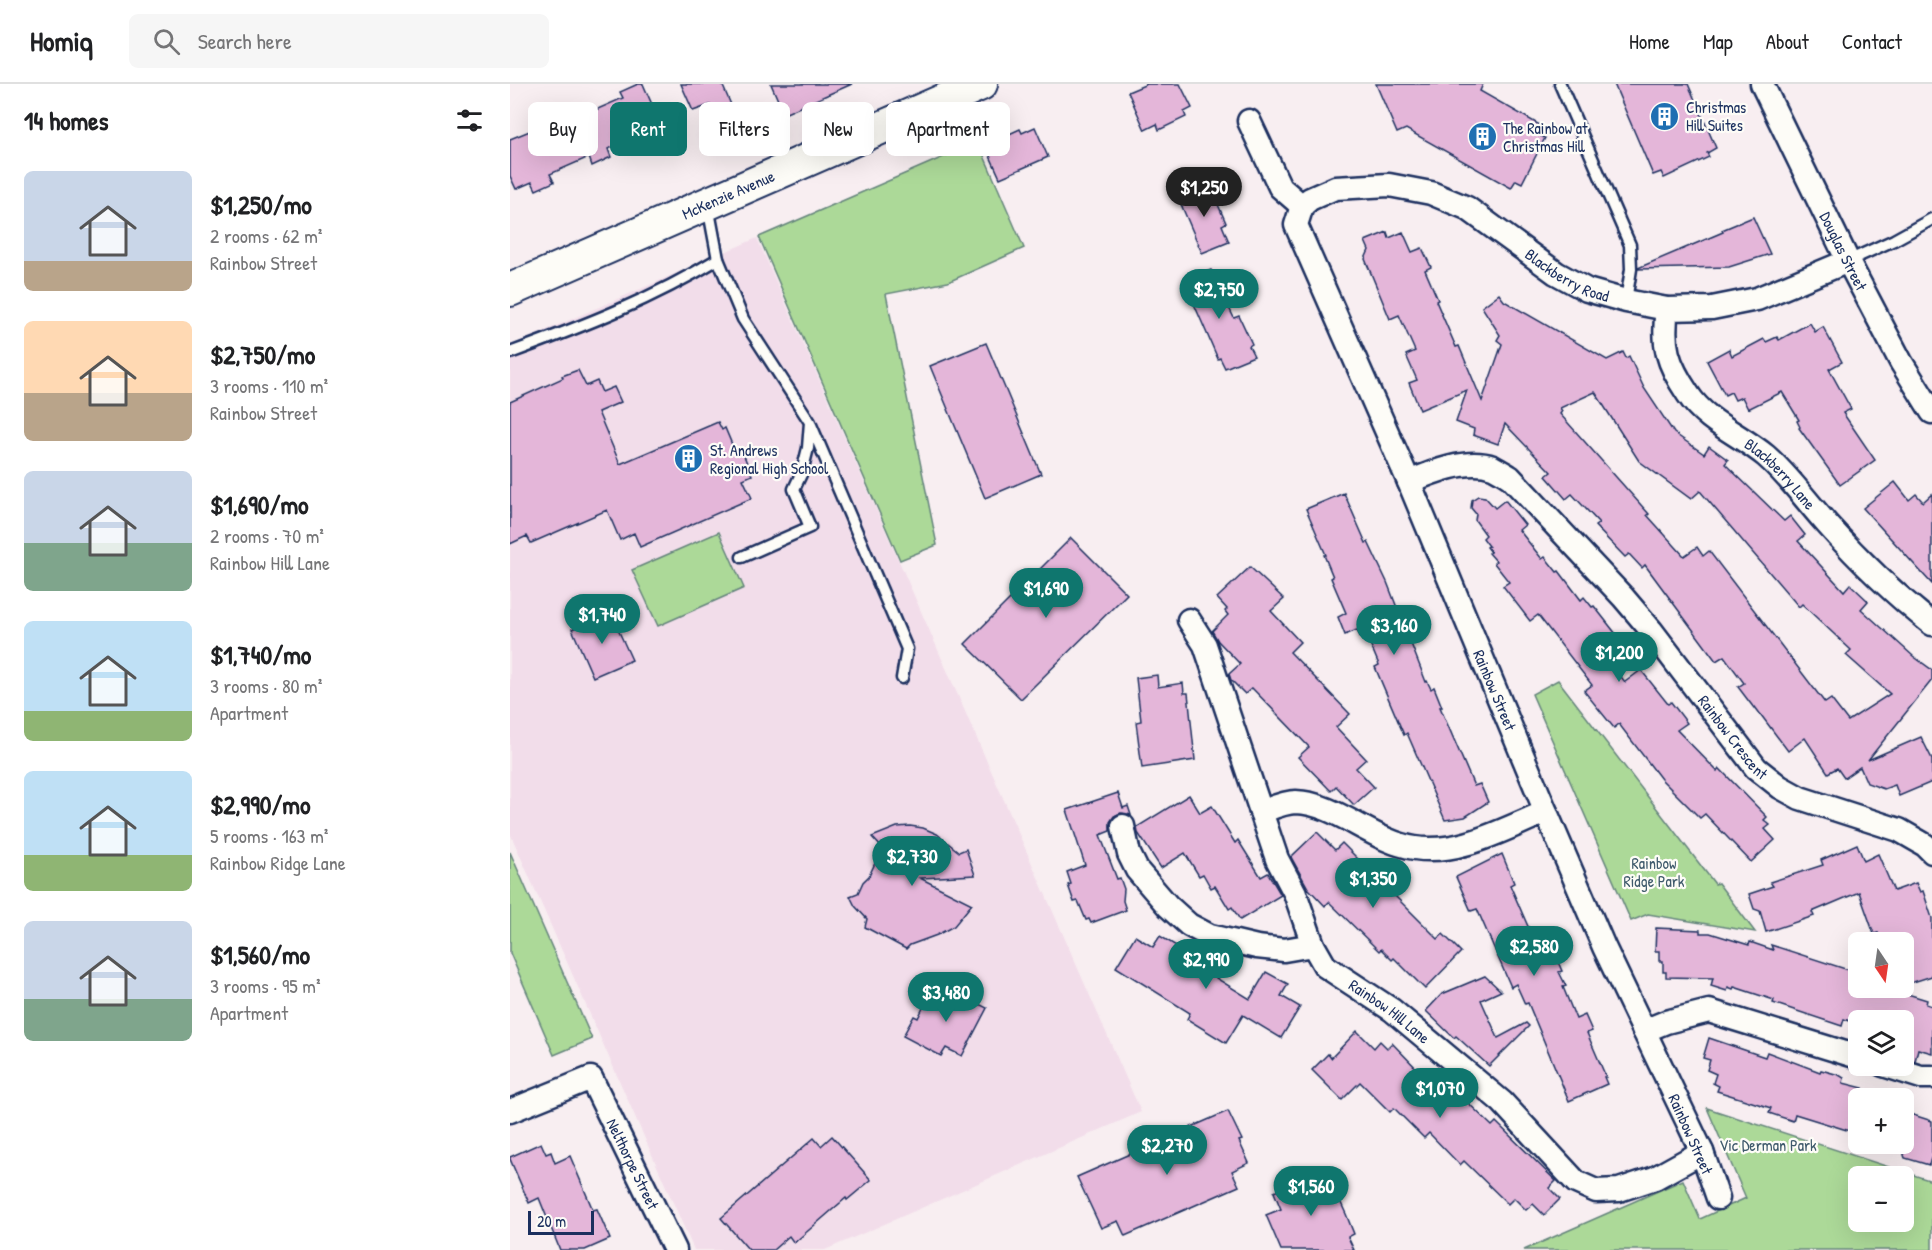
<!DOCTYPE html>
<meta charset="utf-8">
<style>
:root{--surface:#fff;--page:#f6f6f6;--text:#202124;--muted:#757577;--line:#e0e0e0;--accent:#0f766e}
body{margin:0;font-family:"Patrick Hand",sans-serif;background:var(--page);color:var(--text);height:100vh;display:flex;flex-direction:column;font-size:22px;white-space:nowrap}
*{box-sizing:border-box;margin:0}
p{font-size:20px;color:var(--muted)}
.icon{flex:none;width:33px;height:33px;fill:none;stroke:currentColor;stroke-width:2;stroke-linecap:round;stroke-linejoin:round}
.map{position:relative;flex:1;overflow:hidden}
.side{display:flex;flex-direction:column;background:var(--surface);width:510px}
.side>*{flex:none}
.hud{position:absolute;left:18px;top:18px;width:570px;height:54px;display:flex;gap:12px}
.needle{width:39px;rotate:167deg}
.tools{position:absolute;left:1338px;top:848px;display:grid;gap:12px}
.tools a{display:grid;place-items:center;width:66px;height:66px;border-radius:9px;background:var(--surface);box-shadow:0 6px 24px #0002;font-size:30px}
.scale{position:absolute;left:18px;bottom:15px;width:66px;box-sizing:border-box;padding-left:6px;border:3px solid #1b2f5e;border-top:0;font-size:16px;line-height:21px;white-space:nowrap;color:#1b2f5e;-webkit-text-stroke:4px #fdfcf7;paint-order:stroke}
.price{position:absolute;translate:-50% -51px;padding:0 14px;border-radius:21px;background:var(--accent);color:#fff;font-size:20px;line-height:39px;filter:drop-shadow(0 2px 3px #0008)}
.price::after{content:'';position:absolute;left:50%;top:36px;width:18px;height:14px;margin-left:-9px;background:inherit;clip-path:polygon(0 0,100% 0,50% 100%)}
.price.current{background:#222;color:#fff}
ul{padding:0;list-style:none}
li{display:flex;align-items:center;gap:18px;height:150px;padding:0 24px}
li span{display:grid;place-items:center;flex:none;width:168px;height:120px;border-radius:9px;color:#555}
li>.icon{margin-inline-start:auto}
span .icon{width:72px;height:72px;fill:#fffc;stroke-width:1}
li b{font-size:26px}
h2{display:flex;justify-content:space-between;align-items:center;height:72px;padding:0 24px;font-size:26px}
.chip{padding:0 21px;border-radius:9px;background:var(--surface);box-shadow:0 6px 24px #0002;font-size:21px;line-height:54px}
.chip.current{background:var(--accent);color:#fff}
header{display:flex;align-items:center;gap:36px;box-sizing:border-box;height:84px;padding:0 30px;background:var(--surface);border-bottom:2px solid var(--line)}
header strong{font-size:28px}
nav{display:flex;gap:33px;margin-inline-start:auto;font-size:21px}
.search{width:420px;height:54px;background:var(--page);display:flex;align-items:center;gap:15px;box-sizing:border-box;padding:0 21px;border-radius:9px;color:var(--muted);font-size:22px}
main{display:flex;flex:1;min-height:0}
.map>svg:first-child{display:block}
</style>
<header>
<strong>Homiq</strong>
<div class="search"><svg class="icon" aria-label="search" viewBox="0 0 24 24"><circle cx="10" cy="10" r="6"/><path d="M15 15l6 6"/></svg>Search here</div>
<nav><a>Home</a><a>Map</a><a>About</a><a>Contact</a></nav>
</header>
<main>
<section class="side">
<h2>14 homes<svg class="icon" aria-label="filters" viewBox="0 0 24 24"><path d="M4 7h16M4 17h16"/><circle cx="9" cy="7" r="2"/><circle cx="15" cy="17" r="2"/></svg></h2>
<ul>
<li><span style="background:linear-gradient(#c9d6e8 75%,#b9a48a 0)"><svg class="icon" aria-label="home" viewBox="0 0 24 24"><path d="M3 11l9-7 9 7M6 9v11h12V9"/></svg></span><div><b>$1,250/mo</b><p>2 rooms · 62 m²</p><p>Rainbow Street</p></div></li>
<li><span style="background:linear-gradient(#ffd9b3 60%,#b9a48a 0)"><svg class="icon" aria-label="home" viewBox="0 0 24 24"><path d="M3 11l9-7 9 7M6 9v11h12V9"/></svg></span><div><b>$2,750/mo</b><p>3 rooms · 110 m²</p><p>Rainbow Street</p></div></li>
<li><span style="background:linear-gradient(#c9d6e8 60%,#7fa58c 0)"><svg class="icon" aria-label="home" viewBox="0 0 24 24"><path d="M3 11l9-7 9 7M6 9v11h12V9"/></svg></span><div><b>$1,690/mo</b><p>2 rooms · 70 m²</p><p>Rainbow Hill Lane</p></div></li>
<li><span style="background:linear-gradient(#bfe0f5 75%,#8fb573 0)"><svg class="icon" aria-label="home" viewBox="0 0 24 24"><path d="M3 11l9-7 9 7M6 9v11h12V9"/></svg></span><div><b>$1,740/mo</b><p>3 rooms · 80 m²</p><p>Apartment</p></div></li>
<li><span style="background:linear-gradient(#bfe0f5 70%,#8fb573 0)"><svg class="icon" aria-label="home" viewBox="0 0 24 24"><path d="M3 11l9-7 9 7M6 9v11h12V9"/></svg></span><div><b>$2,990/mo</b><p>5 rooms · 163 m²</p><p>Rainbow Ridge Lane</p></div></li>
<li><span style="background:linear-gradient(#c9d6e8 65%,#7fa58c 0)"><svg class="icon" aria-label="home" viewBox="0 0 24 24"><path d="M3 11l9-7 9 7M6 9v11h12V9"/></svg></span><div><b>$1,560/mo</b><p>3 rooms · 95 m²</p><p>Apartment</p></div></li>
</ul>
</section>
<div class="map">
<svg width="1422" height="1166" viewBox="0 0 1422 1166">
<rect width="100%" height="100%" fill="#f8eef1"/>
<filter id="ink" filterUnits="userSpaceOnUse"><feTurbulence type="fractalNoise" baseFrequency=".0167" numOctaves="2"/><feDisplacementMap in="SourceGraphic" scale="12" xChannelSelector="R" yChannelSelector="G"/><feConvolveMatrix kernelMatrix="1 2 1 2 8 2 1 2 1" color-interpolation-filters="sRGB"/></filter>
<g filter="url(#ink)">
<path fill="#f2ddea" d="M247 154 631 1028 315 1166H184L0 749V262Z"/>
<g fill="#acd998" stroke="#64847b" stroke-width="1.5" fill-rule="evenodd">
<path d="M468 58 514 164 438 198 376 210 427 461 390 476 249 153Z"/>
<path d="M209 448 234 504 148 542 122 486Z"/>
<path d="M1048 596 1205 800 1208 799 1245 848 1138 830 1121 837 1022 610Z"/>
<path d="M0 768 82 955 44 971 0 869Z"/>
<path d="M1197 1024 1422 1097V1166H1014L1173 1096 1190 1135 1236 1114ZM1348 1092H1394V1137H1348Z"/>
</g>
<g fill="#e4b6d9" stroke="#1b2f5e" stroke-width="1.5" fill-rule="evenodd">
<path d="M128 0H133L155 50 138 58 134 50 98 65 101 73 82 82 79 73 40 90 44 98 26 106 22 98 6 105 0 92V55L22 46 24 53 58 37 55 32 78 22 81 28 113 14 110 8Z"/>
<path d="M171 0H212L222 23 204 31 200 21 183 27Z"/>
<path d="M261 0H342L274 30Z"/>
<path d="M637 0H670L682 24 674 28 676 33 649 46 647 40 635 46 618 8Z"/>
<path d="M866 0H973L970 7 1035 44 1030 52 1035 54 1012 99 1006 96 1001 104 896 45 887 49Z"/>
<path d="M1104 0H1178L1206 64 1197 69 1199 73 1154 94 1151 88 1143 91Z"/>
<path d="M525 43 538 73 490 94 475 61 510 45 512 49Z"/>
<path d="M694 100 702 118 706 116 716 139 712 141 719 158 692 169 667 111Z"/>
<path d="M1243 133 1260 170 1219 183 1128 185V184L1213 148 1212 146Z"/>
<path d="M877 148 879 154 893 148 902 168 912 164 921 183 915 186 928 216 926 217 946 263 949 262 972 317 992 260 987 256 990 251 972 223 989 210 994 217 1097 276 1113 268 1116 274 1119 272 1134 304 1164 349 1194 370 1199 362 1218 376 1215 380 1274 437 1280 432 1295 451 1288 457 1334 507 1340 500 1358 517 1351 525 1403 572 1422 586V596L1358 676 1411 653 1422 675V698L1389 712 1385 701 1374 705 1357 699 1350 683 1334 694 1327 684 1318 689 1295 654 1278 667 1245 623 1244 624 1228 603 1234 599 1214 572 1206 577 1135 481 1132 484 1119 470 1115 473 1085 442 1089 439 1062 410 1056 415 1036 392 1041 388 995 340 988 360 963 351 964 345 946 338 957 306 910 326 899 299 907 296 896 271 905 267 889 231 880 235 855 175 859 166 855 157ZM1085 308 1129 377 1181 415 1190 407 1289 523 1292 520 1341 566 1336 571 1380 610 1338 637 1321 615 1315 619 1199 467 1193 472 1187 463 1174 472 1137 431 1139 430 1050 330 1052 327 1050 324Z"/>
<path d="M701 186 724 234 729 232 742 260 739 262 744 272 715 284 710 274 708 275 674 197Z"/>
<path d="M1300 239 1305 248 1313 243 1332 278 1319 285 1341 325 1333 329 1365 376 1330 401 1289 344 1290 343 1287 337 1289 336 1272 308 1238 325 1232 313 1225 316 1221 308 1215 311 1197 277 1219 265 1222 272 1254 255 1256 258 1267 253 1269 256Z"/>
<path d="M476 259 531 390 475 414 420 282Z"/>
<path d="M68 286 76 302 87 297 92 308 104 303 111 318 88 328 110 380 208 338 212 346 215 344 226 370 232 367 242 391 233 395 242 414 130 463 124 449 110 456 97 426 21 459 17 452 0 460V318L53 294 52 292Z"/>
<path d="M1385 398 1399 416 1406 410 1413 418 1422 410V500L1353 424Z"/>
<path d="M834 409 856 459 858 458 877 498 916 598 917 597 921 605 924 603 932 623H930L964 702 970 700 978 718 955 733 935 736 897 649 894 651 865 583 869 581 856 550 850 553 847 546 835 551 828 533 836 529 821 494 823 493 814 471H816L796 425Z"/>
<path d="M968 412 975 413 985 424 995 416 1015 441 1009 446 1032 475 1035 473 1047 488 1049 487 1071 516 1074 513 1082 523 1084 522 1106 550 1089 564 1115 598 1131 586 1158 620 1161 618 1177 639 1167 646 1207 687 1209 684 1257 733 1254 736 1260 741 1255 745 1265 756 1241 778 1195 730 1190 734 1151 695 1109 640 1104 644 1074 607 1082 601 1028 531 1020 537 993 502 999 498 984 479 986 477 979 469 981 468 977 463 979 462 973 454 976 451 965 436 966 430 961 424 962 416Z"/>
<path d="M561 454 617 510 511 615 455 560Z"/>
<path d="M740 483 774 515 761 527 790 558 780 568 840 630 826 643 856 675 846 684 864 703 844 721 826 702 821 707 788 673 799 663 742 604 735 610 721 596 719 590 730 580 708 557 702 547 718 531 715 527 717 525 707 514Z"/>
<path d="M100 528 122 576 83 593 62 545Z"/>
<path d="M647 591 648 603 673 599 674 609H678L685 676 632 684 626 638 631 637 626 594Z"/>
<path d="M608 709 613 724 618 722 621 731 611 729 604 732 600 738V747L590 751 607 795 610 794 614 805 613 817 616 826 581 839 579 835 576 836 568 817 564 818 558 801 561 800 557 788 575 781 557 726Z"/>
<path d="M679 711 690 729 702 722 725 759 728 756 751 793 758 789 771 811 730 836 722 823 719 825 705 802 701 804 693 790 689 792 675 769 651 784 628 749 627 743Z"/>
<path d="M400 742 413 744 427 750 449 768 456 765 465 791 410 794 462 820 444 842 427 851 400 861 396 865 355 843 357 835 345 822 340 812 348 809 353 798 359 792 372 764 362 753 387 743Z"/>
<path d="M807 748 825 766 832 759 928 855 933 850 951 868 915 905 884 874 882 876 871 865 869 867 819 818 815 822 798 804 781 773Z"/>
<path d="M1347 760 1354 777 1368 770 1384 807 1406 799 1410 808 1413 807 1422 834V892L1394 901V858H1371L1368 849 1364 850 1349 808 1302 828 1304 832 1256 848 1250 827 1244 825 1239 810 1263 802 1260 798 1313 781 1311 776Z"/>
<path d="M992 770 1004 799 1000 801 1030 870 1042 864 1052 887 1049 888 1056 902 1053 903 1066 935 1075 931 1082 947 1077 949 1096 993H1094L1097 1000 1059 1017 1018 919 1015 920 1006 900 1001 903 967 825 961 827 946 793Z"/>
<path d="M1146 844 1190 846V849H1200L1239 861 1240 858 1263 866 1261 861 1348 889V903H1375L1417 916 1416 920 1422 922V969L1408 965 1405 977 1394 973V936H1348V940L1334 935 1332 942 1263 919 1264 916 1224 903 1223 905 1218 903 1217 907 1201 902 1203 894 1156 893V888H1153V877H1149V867H1145Z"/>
<path d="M625 852 643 863 650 852 709 888 706 894 740 915 756 888 778 900 771 912 790 923 771 954 733 931 716 959 677 935 680 929 606 883Z"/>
<path d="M975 892 991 907 971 916 988 954 1016 939 1019 942 979 982 946 952 944 954 916 927 932 910Z"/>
<path d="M431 901 477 924 452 972 436 964 431 972 393 952 404 932 408 934 420 910 425 913Z"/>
<path d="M847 947 864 964 870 957 877 964 882 959 912 990 916 985 948 1017 952 1013 982 1042 986 1038 1046 1097 1039 1104 1050 1115 1034 1131 1023 1120 1016 1126 1004 1114 998 1120 954 1077 950 1081 919 1049 914 1054 884 1024 880 1028 850 998 832 1016 802 986 818 970 821 974Z"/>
<path d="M1199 954 1255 973 1257 968 1310 988 1311 986 1329 991 1334 994 1333 999 1353 1004 1340 1047 1285 1030 1283 1037 1259 1029 1261 1024 1207 1007 1209 1002 1203 999 1206 990 1197 986 1200 976 1193 974Z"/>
<path d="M718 1027 732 1056 729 1057 739 1079 722 1087 729 1102 615 1152 608 1137 591 1144 567 1093Z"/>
<path d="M1394 1028 1422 1037V1071L1419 1081 1395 1074 1394 1071Z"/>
<path d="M322 1052 361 1096 337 1116 336 1114 284 1159 279 1152 263 1166H239L211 1134 304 1054 311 1062Z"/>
<path d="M31 1059 36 1070 41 1068 45 1079 60 1072 83 1126 87 1125 100 1155 75 1166H50L29 1114 19 1119 0 1075V1073Z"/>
<path d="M810 1086 814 1097 820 1095 836 1130 844 1150 838 1153 844 1166H771L756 1131 771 1125 764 1108Z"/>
</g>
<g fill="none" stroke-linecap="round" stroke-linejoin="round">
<defs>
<g id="lane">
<path d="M1050 0 1120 161 1121 185 1116 217"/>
<path d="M198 122 208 175 233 235 300 338 298 364 292 388 284 405 300 443 232 473"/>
<path d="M1338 177 1384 156 1422 135"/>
<path d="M0 269C73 242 141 216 208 175"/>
<path d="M301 341 397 565 392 594"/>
</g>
<g id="street">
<path id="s1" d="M1252 0 1338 177 1391 278 1422 328"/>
<path d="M739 37 770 103 792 122"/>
<path id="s2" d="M1157 225C1152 261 1157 279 1178 310 1196 338 1231 351 1256 372 1279 392 1296 417 1317 440 1349 476 1384 510 1422 540"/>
<path id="s3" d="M899 398C922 388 957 374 983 383 989 386 995 390 1000 393L1113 513 1141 546 1246 684 1270 703 1290 714 1389 746 1415 761 1422 768"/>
<path id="s4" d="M679 536 695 561 767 775 785 809 803 861 815 882 882 926 992 1018 1066 1098 1086 1107 1109 1106 1145 1094 1192 1068"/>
<path d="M751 728C762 724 774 718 786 718 826 719 863 758 905 764 950 771 995 744 1036 728"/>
<path d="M613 742 619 770 627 786 658 822 679 841 700 852 747 863 774 866 803 861"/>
<path d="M1134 947 1156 938 1199 927 1348 973"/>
<path d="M1373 981 1411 993H1422"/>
<path id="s5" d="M0 1027 81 994 165 1166"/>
<path id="s6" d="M1208 1114 1192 1068 1094 863 1036 728 899 398 786 141 792 122 800 115 825 104 879 101 921 109 957 124 1046 189 1077 206 1116 217 1157 225 1202 224 1247 215 1338 177"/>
</g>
<g id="secondary">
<path id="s7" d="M0 206 471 0"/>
</g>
</defs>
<use href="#lane" stroke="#1b2f5e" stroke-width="15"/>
<use href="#street" stroke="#1b2f5e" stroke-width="27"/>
<use href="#secondary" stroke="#1b2f5e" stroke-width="36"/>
<use href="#lane" stroke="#fdfcf7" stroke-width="10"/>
<use href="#street" stroke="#fdfcf7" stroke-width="22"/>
<use href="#secondary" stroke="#fdfcf7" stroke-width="32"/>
</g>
</g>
<defs>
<symbol id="building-disc" viewBox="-11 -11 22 22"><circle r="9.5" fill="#1f6fb2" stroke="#fdfcf7"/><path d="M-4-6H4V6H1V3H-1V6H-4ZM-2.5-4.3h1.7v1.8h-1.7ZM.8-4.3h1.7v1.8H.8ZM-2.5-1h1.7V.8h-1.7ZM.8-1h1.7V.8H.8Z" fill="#fff"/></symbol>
</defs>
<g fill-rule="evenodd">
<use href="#building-disc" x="1138" y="16" width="33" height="33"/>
<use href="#building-disc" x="956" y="36" width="33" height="33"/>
<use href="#building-disc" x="162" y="358" width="33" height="33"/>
</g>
<g text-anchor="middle" stroke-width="4.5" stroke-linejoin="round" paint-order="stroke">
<g font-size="16" fill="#1b2f5e" stroke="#fdfcf7" text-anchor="start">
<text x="1176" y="29">Christmas<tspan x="1176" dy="18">Hill Suites</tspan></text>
<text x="993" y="50">The Rainbow at<tspan x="993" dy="18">Christmas Hill</tspan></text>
<text x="200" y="372">St. Andrews<tspan x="200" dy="18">Regional High School</tspan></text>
</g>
<g font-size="16" fill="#1b2f5e" stroke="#fdfcf7">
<text dy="6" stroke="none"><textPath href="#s7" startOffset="238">McKenzie Avenue</textPath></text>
<text dy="6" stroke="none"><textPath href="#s1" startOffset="186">Douglas Street</textPath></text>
<text dy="6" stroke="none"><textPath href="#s6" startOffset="1376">Blackberry Road</textPath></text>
<text dy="6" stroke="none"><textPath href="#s2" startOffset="213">Blackberry Lane</textPath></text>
<text transform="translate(985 606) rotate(67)" y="6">Rainbow Street</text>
<text dy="6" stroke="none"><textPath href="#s3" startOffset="450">Rainbow Crescent</textPath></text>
<text dy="6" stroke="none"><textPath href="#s4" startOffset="452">Rainbow Hill Lane</textPath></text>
<text transform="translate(1181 1050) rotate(66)" y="6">Rainbow Street</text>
<text dy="6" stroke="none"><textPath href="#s5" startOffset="183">Nelthorpe Street</textPath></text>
</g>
<g font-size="16" fill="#3f5a6c" stroke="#fdfcf7">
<text x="1144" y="785">Rainbow<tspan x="1144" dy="18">Ridge Park</tspan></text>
<text x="1258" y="1067">Vic Derman Park</text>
</g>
</g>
</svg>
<div class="tools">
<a><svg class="needle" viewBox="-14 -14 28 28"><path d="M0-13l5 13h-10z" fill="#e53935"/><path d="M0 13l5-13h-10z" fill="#757577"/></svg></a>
<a><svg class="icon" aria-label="layers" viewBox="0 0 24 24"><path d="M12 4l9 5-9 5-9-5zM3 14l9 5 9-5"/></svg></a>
<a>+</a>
<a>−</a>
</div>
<div class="scale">20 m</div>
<b class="price current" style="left:694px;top:134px">$1,250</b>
<b class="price" style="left:709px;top:236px">$2,750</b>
<b class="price" style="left:536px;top:535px">$1,690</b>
<b class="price" style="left:92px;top:561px">$1,740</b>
<b class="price" style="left:884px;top:572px">$3,160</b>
<b class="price" style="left:1109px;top:599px">$1,200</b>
<b class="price" style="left:402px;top:803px">$2,730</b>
<b class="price" style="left:863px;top:825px">$1,350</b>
<b class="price" style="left:1024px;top:893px">$2,580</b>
<b class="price" style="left:696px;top:906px">$2,990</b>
<b class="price" style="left:436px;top:939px">$3,480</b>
<b class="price" style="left:930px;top:1035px">$1,070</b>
<b class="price" style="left:657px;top:1092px">$2,270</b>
<b class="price" style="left:801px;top:1133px">$1,560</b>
<div class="hud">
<a class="chip">Buy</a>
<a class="chip current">Rent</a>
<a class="chip">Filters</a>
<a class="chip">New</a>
<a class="chip">Apartment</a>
</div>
</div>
</main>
